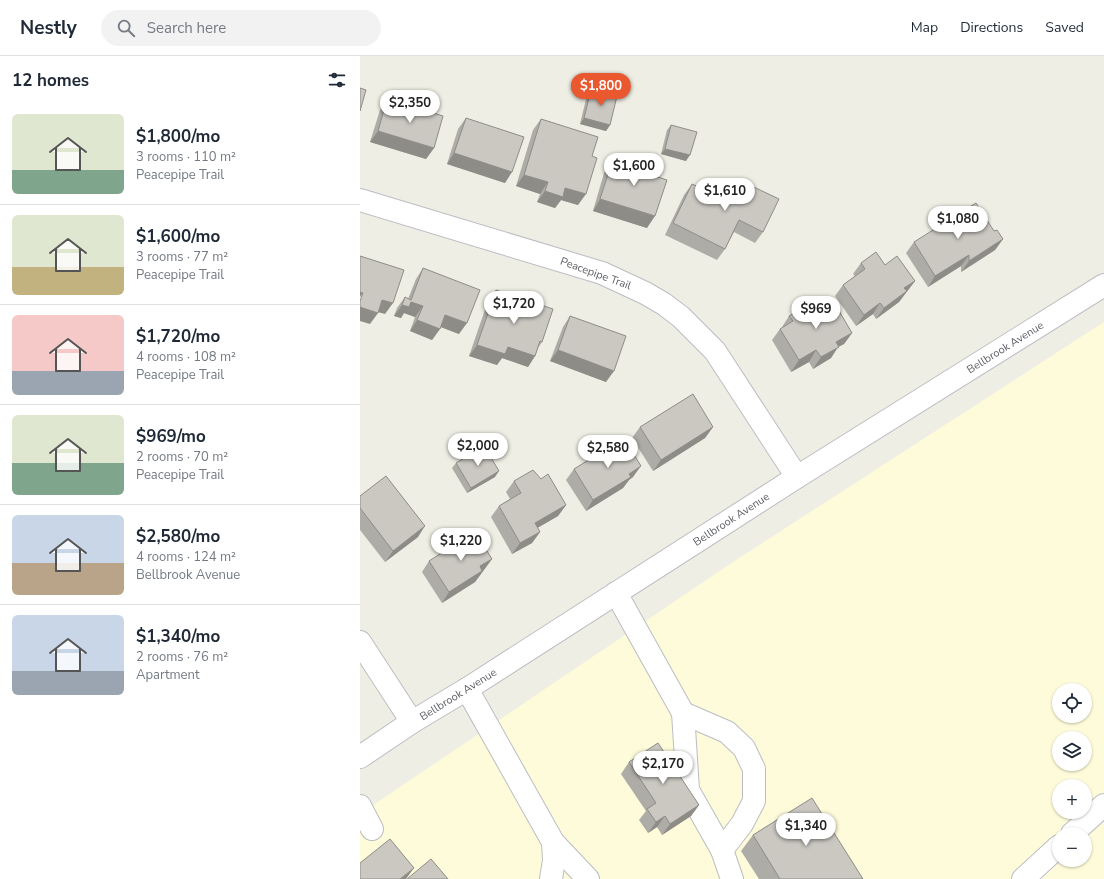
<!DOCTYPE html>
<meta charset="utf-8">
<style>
:root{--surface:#fff;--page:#f2f2f3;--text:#1f2937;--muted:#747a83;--line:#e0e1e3;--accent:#ea582f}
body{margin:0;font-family:"Nunito Sans",sans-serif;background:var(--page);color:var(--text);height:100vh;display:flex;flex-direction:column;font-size:15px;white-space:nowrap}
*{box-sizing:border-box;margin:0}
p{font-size:13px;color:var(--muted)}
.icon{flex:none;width:22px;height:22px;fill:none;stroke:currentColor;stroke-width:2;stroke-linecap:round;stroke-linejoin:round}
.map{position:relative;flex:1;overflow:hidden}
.drawer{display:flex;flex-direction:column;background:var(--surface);width:360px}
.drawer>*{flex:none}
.tools{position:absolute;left:692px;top:627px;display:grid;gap:8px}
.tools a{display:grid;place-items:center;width:40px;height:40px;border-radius:50%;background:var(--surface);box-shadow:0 1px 3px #0004;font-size:20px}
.price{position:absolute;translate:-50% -34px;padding:0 9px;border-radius:14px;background:#fff;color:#222;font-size:13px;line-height:26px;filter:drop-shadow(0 1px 2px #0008)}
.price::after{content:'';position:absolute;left:50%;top:24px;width:12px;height:9px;margin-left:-6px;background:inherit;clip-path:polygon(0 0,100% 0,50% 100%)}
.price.on{background:var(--accent);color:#fff}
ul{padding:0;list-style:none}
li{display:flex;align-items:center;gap:12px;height:100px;padding:0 12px}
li+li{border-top:1px solid var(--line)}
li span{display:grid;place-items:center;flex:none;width:112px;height:80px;border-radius:6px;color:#555}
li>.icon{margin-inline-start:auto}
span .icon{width:48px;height:48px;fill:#fffc;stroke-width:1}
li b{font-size:17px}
h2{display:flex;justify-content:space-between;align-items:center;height:48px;padding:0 12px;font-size:17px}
header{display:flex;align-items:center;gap:24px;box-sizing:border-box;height:56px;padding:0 20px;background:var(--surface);border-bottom:1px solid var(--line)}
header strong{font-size:19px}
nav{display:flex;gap:22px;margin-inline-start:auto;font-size:14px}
.search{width:280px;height:36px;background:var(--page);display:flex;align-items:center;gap:10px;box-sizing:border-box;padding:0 14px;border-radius:22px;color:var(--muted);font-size:15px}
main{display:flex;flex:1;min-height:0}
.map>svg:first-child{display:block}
</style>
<header>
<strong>Nestly</strong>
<div class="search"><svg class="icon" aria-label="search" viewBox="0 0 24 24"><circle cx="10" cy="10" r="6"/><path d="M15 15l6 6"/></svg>Search here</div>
<nav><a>Map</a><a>Directions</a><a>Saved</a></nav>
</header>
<main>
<section class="drawer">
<h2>12 homes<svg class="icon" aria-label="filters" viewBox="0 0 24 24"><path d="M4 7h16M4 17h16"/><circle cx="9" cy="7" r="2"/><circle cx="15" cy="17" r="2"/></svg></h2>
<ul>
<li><span style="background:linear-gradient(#dfe7d0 70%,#7fa58c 0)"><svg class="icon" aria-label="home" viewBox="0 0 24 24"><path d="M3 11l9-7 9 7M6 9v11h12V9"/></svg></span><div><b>$1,800/mo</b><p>3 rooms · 110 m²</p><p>Peacepipe Trail</p></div></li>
<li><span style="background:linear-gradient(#dfe7d0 65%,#c2b280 0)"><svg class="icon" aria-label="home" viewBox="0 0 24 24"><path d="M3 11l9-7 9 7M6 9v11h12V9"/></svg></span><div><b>$1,600/mo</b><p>3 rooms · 77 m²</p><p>Peacepipe Trail</p></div></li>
<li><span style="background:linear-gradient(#f6c9c9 70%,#9aa5b1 0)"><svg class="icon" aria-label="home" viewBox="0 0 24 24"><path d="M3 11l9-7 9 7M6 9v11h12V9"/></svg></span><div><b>$1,720/mo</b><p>4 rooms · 108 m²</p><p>Peacepipe Trail</p></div></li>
<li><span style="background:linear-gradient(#dfe7d0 60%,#7fa58c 0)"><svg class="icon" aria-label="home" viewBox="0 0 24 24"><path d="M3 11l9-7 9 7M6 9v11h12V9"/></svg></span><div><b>$969/mo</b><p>2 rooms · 70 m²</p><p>Peacepipe Trail</p></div></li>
<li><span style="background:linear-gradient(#c9d6e8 60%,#b9a48a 0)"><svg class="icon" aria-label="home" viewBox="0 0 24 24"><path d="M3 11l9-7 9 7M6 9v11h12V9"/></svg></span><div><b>$2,580/mo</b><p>4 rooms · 124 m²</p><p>Bellbrook Avenue</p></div></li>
<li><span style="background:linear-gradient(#c9d6e8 70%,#9aa5b1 0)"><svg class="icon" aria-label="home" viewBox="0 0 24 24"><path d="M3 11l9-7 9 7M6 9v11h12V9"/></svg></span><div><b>$1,340/mo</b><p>2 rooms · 76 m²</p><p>Apartment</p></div></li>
</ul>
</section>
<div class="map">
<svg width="744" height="823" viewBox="0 0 744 823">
<rect width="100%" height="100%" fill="#efeee4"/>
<path fill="#fefbda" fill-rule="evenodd" d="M744 266V823H0V758L373 506ZM699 634H725V660H699ZM699 682H725V708H699ZM699 730H725V756H699ZM699 778H725V804H699Z"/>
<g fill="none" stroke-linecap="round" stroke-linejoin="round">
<defs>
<g id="minor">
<path d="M0 144 242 217 285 237 304 248 321 261 355 295 437 421"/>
<path d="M256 537 323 657 328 734 362 794 372 823"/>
<path d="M0 586 52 666"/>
<path d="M107 633 193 786 194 804 191 823"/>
<path d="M323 657 367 676 384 692 394 713V745L382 768 362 794"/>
<path d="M0 701 52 666 107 633 437 421 744 229"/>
<path d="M0 750 12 773"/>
<path d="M712 778 744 749"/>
<path d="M193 786 228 823"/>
<path d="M663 823 699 790"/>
</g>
</defs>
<use href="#minor" stroke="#bcbdc3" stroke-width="24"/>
<use href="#minor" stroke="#fff" stroke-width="22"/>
</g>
<g fill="#aeaca6">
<path d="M231 34 250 69 246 75 220 68 227 39Z"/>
<path d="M27 43 74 92 66 103 10 86 20 54Z"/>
<path d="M106 62 145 127 87 108 98 73Z"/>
<path d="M181 63 232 100 218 149 201 144 195 152 177 146 180 138 156 130 173 74Z"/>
<path d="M311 69 326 105 301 98 307 74Z"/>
<path d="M277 103 292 119 287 172 233 155 244 117 252 106 270 112Z"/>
<path d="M379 124 403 176 395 187 374 176 365 193 357 204 305 179 324 139 332 128 366 144 371 135Z"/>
<path d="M634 175 643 183 635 194 601 216V210L568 231 546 197 554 186Z"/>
<path d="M501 207 525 209 555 225 539 246 516 263 513 258 496 270 475 240 483 229 495 220 493 218Z"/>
<path d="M63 212 99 278 81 271 72 284 50 275 55 261 44 257 41 262 34 260 37 252 45 241 48 243 56 223Z"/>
<path d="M136 234 182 286 178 292 175 300 168 311 142 302 137 309 109 300 128 245Z"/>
<path d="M450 256 492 277 484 288 478 291 471 302 453 313 449 306 431 316 412 284 420 273 422 272V271L429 260Z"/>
<path d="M210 260 246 326 190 305 203 271Z"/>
<path d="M280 371H353L345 382 293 415 272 382Z"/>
<path d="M250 388 273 421 269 424 263 432 226 455 206 424 214 413 247 393Z"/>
<path d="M96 407 135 421 107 437 92 412Z"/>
<path d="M154 425 206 449 198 460 177 472 180 476 172 487 152 498 131 461 139 450 150 443 146 436Z"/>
<path d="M0 440 58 481 25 506 0 474Z"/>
<path d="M132 503 115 526 82 547 62 516 69 505Z"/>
<path d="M269 706 339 749 331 760 302 779 297 771 288 777 279 764 286 755 261 718Z"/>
<path d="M393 779 503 823H399L381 795Z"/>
</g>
<g fill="#8d8c87">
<path d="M224 62 250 69 246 75 220 68Z"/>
<path d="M18 75 74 92 66 103 10 86Z"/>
<path d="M305 93 330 99 326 105 301 98Z"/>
<path d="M94 97 152 116 145 127 87 108Z"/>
<path d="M164 119 188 126 180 138 156 130Z"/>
<path d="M205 132 226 138 218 149 201 144 195 152 177 146 185 135Z"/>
<path d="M240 143 295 160 287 172 233 155Z"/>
<path d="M643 183 635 194 601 216 609 205Z"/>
<path d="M609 199 601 210 568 231 575 220Z"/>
<path d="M555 225 539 246 516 263 524 252 544 232Z"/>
<path d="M0 236 3 237 0 241Z"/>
<path d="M22 244 33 247 25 258 14 255Z"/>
<path d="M51 246 63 250 55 261 44 257 41 262 34 260 42 249Z"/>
<path d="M520 247 513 258 496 270 504 259Z"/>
<path d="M0 251 18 257 10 268 0 265Z"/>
<path d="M85 259 107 267 99 278 78 270Z"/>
<path d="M57 264 80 273 72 284 50 275Z"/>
<path d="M492 277 484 288 478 291 471 302 453 313 461 301 476 286Z"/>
<path d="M117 289 148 291 175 300 168 311 142 302 137 309 109 300Z"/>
<path d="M198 294 254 315 246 326 190 305Z"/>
<path d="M456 294 449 306 431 316 439 304Z"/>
<path d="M353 371 345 382 293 415 301 404Z"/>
<path d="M281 410 273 421 269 424 263 432 226 455 233 444 269 418Z"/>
<path d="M139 415 135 421 107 437 111 432Z"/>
<path d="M206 449 198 460 167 478 175 467Z"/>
<path d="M65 470 58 481 25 506 33 495Z"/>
<path d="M180 476 172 487 152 498 160 487Z"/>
<path d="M132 503 115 526 82 547 89 536 120 510Z"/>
<path d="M339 749 331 760 302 779 310 768Z"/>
<path d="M305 760 297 771 288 777 296 766Z"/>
<path d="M54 812 46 823H40Z"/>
</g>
<g fill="#cac8c1" stroke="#8d8c87">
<path d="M0 32 6 34 0 55Z"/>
<path d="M231 34 257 40 250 69 224 62Z"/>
<path d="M27 43 83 60 74 92 18 75Z"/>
<path d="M106 62 164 81 152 116 94 97Z"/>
<path d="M181 63 238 81 232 100 237 102 226 138 205 132 203 141 185 135 188 126 164 119Z"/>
<path d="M311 69 337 76 330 99 305 93Z"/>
<path d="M277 103 295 109 292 119 307 124 295 160 240 143 252 106 274 113Z"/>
<path d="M379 124 419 143 403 176 379 164 365 193 313 167 332 128 368 145Z"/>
<path d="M616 147 634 175 637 174 643 183 609 205V199L575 220 554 186Z"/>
<path d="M516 196 525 209 537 200 555 225 544 232 547 235 524 252 520 247 504 259 483 229 505 213 501 207Z"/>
<path d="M0 200 44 214 33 247 22 244 18 257 0 251V245L3 237 0 236Z"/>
<path d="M63 212 120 234 107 267 85 259 80 273 57 264 63 250 51 246 49 251 42 249 45 241 51 244Z"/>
<path d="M136 234 193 253 182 286 180 285 175 300 148 291 145 298 117 289Z"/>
<path d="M472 243 492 277 476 286 479 291 461 301 456 294 439 304 420 273 433 265 429 260 447 250 450 256Z"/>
<path d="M210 260 266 280 254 315 198 294Z"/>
<path d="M333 338 353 371 301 404 280 371Z"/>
<path d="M262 380 281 410 269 418 271 421 233 444 214 413 251 390 250 388Z"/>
<path d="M124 390 139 415 111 432 96 407Z"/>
<path d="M173 414 181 423 188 418 206 449 175 467 180 476 160 487 139 450 161 437 154 425Z"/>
<path d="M26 420 65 470 33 495 0 452V440Z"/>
<path d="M115 476 132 503 120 510 122 515 89 536 69 505Z"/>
<path d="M298 687 339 749 310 768 305 760 296 766 287 753 296 747 269 706Z"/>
<path d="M452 742 503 823H420L393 779Z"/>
<path d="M30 783 54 812 40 823H0V807Z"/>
<path d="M71 803 88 823H47Z"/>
</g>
<g text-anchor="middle" stroke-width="3" stroke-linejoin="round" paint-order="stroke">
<g font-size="11" fill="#5c5f65" stroke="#fff">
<text transform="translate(236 217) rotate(20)" y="4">Peacepipe Trail</text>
<text transform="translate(645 291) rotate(-32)" y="4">Bellbrook Avenue</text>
<text transform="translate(371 463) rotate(-33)" y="4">Bellbrook Avenue</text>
<text transform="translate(98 638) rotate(-32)" y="4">Bellbrook Avenue</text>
</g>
</g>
</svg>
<div class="tools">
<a><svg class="icon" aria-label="locate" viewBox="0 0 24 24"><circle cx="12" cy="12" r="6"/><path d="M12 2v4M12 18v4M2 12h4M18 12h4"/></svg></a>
<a><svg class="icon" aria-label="layers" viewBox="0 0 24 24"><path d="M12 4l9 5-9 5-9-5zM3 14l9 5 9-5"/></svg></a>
<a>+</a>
<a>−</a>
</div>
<b class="price on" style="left:241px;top:51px">$1,800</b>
<b class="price" style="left:50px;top:68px">$2,350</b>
<b class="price" style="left:274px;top:131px">$1,600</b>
<b class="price" style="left:365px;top:156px">$1,610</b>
<b class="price" style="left:598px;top:184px">$1,080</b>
<b class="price" style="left:154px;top:269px">$1,720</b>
<b class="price" style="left:456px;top:274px">$969</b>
<b class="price" style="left:118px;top:411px">$2,000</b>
<b class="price" style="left:248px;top:413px">$2,580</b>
<b class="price" style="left:101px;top:506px">$1,220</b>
<b class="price" style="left:303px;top:729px">$2,170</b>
<b class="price" style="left:446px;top:791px">$1,340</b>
</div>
</main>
